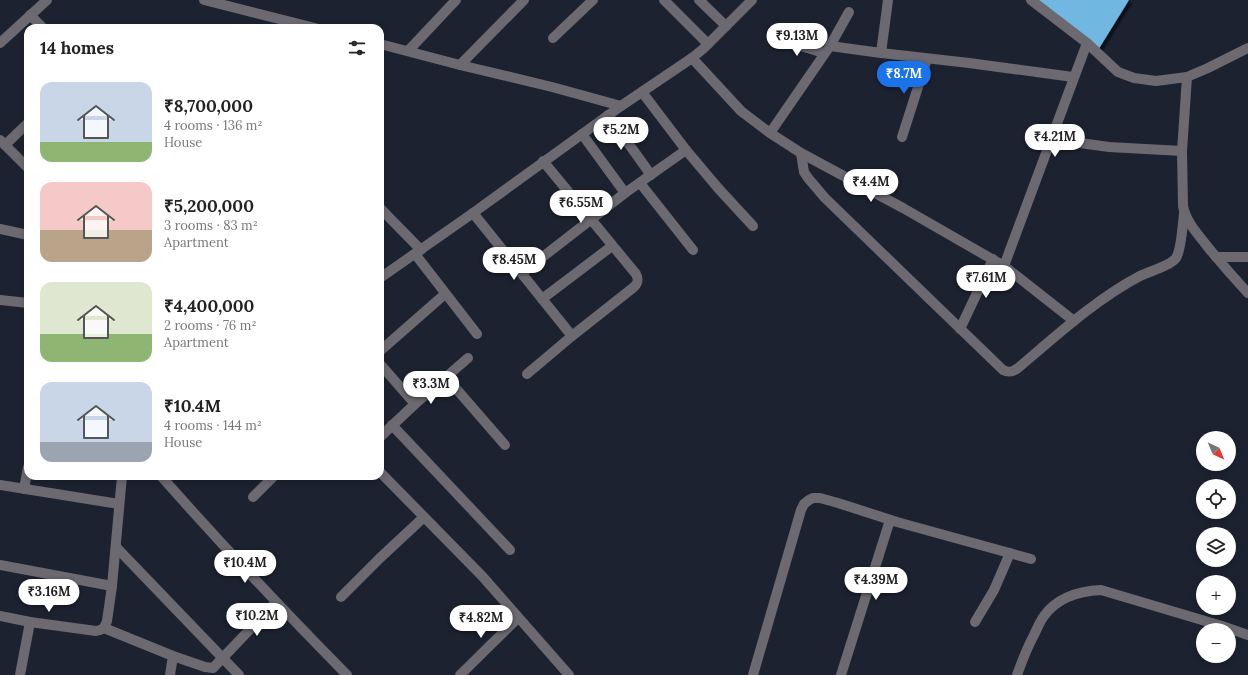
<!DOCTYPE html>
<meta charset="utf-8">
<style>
:root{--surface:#fff;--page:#f6f6f6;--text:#222;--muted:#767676;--accent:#1a73e8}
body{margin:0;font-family:Lora,serif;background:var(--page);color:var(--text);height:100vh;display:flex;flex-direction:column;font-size:15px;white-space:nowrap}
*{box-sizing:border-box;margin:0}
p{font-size:13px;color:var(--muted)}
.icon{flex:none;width:22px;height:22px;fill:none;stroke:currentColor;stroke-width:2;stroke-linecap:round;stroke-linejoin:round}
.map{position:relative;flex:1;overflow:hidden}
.side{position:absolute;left:24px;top:24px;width:360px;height:456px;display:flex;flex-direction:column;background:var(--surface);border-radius:12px;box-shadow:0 2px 6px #0003}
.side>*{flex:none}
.needle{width:26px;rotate:136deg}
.buttons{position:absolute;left:1196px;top:431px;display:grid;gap:8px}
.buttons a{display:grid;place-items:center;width:40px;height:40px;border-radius:50%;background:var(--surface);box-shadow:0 2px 6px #0003;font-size:20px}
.price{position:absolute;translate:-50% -34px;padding:0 9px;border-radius:14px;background:#fff;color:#222;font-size:13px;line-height:26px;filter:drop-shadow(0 1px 2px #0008)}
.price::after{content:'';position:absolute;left:50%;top:24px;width:12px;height:9px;margin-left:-6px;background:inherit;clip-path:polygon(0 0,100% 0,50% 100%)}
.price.on{background:var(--accent);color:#fff}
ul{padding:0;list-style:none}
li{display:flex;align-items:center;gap:12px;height:100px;padding:0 16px}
li span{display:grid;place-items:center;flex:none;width:112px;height:80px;border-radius:12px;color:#555}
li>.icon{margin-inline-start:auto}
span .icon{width:48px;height:48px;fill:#fffc;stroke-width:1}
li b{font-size:17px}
h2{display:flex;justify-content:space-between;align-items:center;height:48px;padding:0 16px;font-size:17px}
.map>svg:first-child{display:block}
</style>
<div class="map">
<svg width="1248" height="675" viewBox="0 0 1248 675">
<defs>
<filter id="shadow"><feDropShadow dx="3" dy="3" stdDeviation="1" flood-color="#0009"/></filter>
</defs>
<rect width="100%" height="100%" fill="#1c2230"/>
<path fill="#70b8e2" filter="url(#shadow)" d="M1035 0H1129L1095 55Z"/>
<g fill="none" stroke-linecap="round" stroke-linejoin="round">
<g stroke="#6c6971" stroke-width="10">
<path d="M204 0 315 28"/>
<path d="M664 0 708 44"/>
<path d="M699 0 726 26"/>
<path d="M1031 0 1087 43 1118 72 1134 78 1156 81 1187 77 1208 68 1248 48"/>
<path d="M30 15 43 28"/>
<path d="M553 38 593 0"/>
<path d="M777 39 824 53"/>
<path d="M0 43 47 0"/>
<path d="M380 44 460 65 552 87 621 106"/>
<path d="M830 46 881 53 969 63 1073 77"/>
<path d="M408 51 456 0"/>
<path d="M881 53 888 0"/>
<path d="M692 58 741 111 770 133 801 153 903 208 1004 266 1074 321"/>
<path d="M460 65 524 0"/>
<path d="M1187 77 1182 151 1183 206C1186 222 1198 234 1207 246 1220 262 1234 278 1248 293"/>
<path d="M608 115 651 175"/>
<path d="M770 133 830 46 849 12"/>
<path d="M582 134 625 193"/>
<path d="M902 137 927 59"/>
<path d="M1051 139 1109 147 1182 151"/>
<path d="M0 140 28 168"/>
<path d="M5 145 28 123"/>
<path d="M686 150 718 188 753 226"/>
<path d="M801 153 804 172 808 178 825 198 1003 370C1009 373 1013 372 1018 368 1056 336 1096 299 1140 276 1150 271 1170 266 1176 258 1181 251 1183 223 1184 213"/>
<path d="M640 183 693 250"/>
<path d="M380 208 421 250"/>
<path d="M473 213 572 336"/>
<path d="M0 229 28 235"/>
<path d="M415 254 477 334"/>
<path d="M1216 257H1248"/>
<path d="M1004 266 1087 43"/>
<path d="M522 273 625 193 686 150 642 92"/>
<path d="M380 278 473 213 621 106 692 58 703 49 752 0"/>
<path d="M542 299 612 246"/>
<path d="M0 300 28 303"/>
<path d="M960 329 993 259"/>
<path d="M380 351 445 294"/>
<path d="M380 364 415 404"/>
<path d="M527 374 572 336 634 287C638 283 639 280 636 274L543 161"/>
<path d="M446 377 505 445"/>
<path d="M392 425 510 550"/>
<path d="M380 437 415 404 468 358"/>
<path d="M380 472 483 577 569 675"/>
<path d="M161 476C221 544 283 610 347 675"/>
<path d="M0 485 119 504"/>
<path d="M24 489 28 467"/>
<path d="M253 497 274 476"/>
<path d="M116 547 239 675"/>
<path d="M0 565 112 586"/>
<path d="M341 597 380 558 424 517"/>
<path d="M0 616 30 622 96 631 100 630 104 628 107 621 112 586 122 476"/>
<path d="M975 622 994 590 1010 553"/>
<path d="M104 628 173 656 205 667 213 668 276 602"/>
<path d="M20 675 30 622"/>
<path d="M170 675 173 656"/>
<path d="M460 675 518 618"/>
<path d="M753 675 801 510 804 504 809 500 813 498H820L838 503 897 522 1031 559"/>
<path d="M841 675 890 520"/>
<path d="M1017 675C1022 661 1027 648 1034 635 1037 629 1040 621 1044 616 1057 598 1079 591 1101 590L1222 626 1248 635"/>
</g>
</g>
</svg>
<div class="buttons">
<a><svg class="needle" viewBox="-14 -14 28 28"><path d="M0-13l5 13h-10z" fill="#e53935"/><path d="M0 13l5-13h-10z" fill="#767676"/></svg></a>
<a><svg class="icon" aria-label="locate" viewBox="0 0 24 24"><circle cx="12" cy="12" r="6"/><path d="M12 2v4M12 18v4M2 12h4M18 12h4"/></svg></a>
<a><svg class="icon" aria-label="layers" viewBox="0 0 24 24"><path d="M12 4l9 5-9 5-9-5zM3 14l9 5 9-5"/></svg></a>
<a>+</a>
<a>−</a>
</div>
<b class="price" style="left:797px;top:57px">₹9.13M</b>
<b class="price on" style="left:904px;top:95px">₹8.7M</b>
<b class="price" style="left:621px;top:151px">₹5.2M</b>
<b class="price" style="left:1055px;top:158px">₹4.21M</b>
<b class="price" style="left:871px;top:203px">₹4.4M</b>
<b class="price" style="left:581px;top:224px">₹6.55M</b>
<b class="price" style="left:514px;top:281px">₹8.45M</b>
<b class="price" style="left:986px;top:299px">₹7.61M</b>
<b class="price" style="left:431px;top:405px">₹3.3M</b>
<b class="price" style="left:245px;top:584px">₹10.4M</b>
<b class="price" style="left:876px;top:601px">₹4.39M</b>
<b class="price" style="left:49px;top:613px">₹3.16M</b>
<b class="price" style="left:257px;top:637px">₹10.2M</b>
<b class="price" style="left:481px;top:639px">₹4.82M</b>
<section class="side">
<h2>14 homes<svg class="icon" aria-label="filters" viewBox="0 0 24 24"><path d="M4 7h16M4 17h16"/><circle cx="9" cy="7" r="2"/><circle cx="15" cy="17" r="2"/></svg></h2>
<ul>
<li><span style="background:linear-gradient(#c9d6e8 75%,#8fb573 0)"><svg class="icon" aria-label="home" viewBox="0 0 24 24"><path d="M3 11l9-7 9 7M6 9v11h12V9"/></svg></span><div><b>₹8,700,000</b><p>4 rooms · 136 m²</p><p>House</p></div></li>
<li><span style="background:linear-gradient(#f6c9c9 60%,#b9a48a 0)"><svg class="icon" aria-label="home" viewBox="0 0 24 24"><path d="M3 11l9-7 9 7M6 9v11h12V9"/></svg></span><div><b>₹5,200,000</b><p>3 rooms · 83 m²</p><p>Apartment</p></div></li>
<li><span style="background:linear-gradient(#dfe7d0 65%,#8fb573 0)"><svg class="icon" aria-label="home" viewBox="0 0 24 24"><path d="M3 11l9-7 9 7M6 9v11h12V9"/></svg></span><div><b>₹4,400,000</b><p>2 rooms · 76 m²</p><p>Apartment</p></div></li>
<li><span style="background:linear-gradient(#c9d6e8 75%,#9aa5b1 0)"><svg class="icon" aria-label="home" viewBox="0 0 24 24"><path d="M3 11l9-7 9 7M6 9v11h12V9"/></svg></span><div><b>₹10.4M</b><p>4 rooms · 144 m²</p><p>House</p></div></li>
</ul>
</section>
</div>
